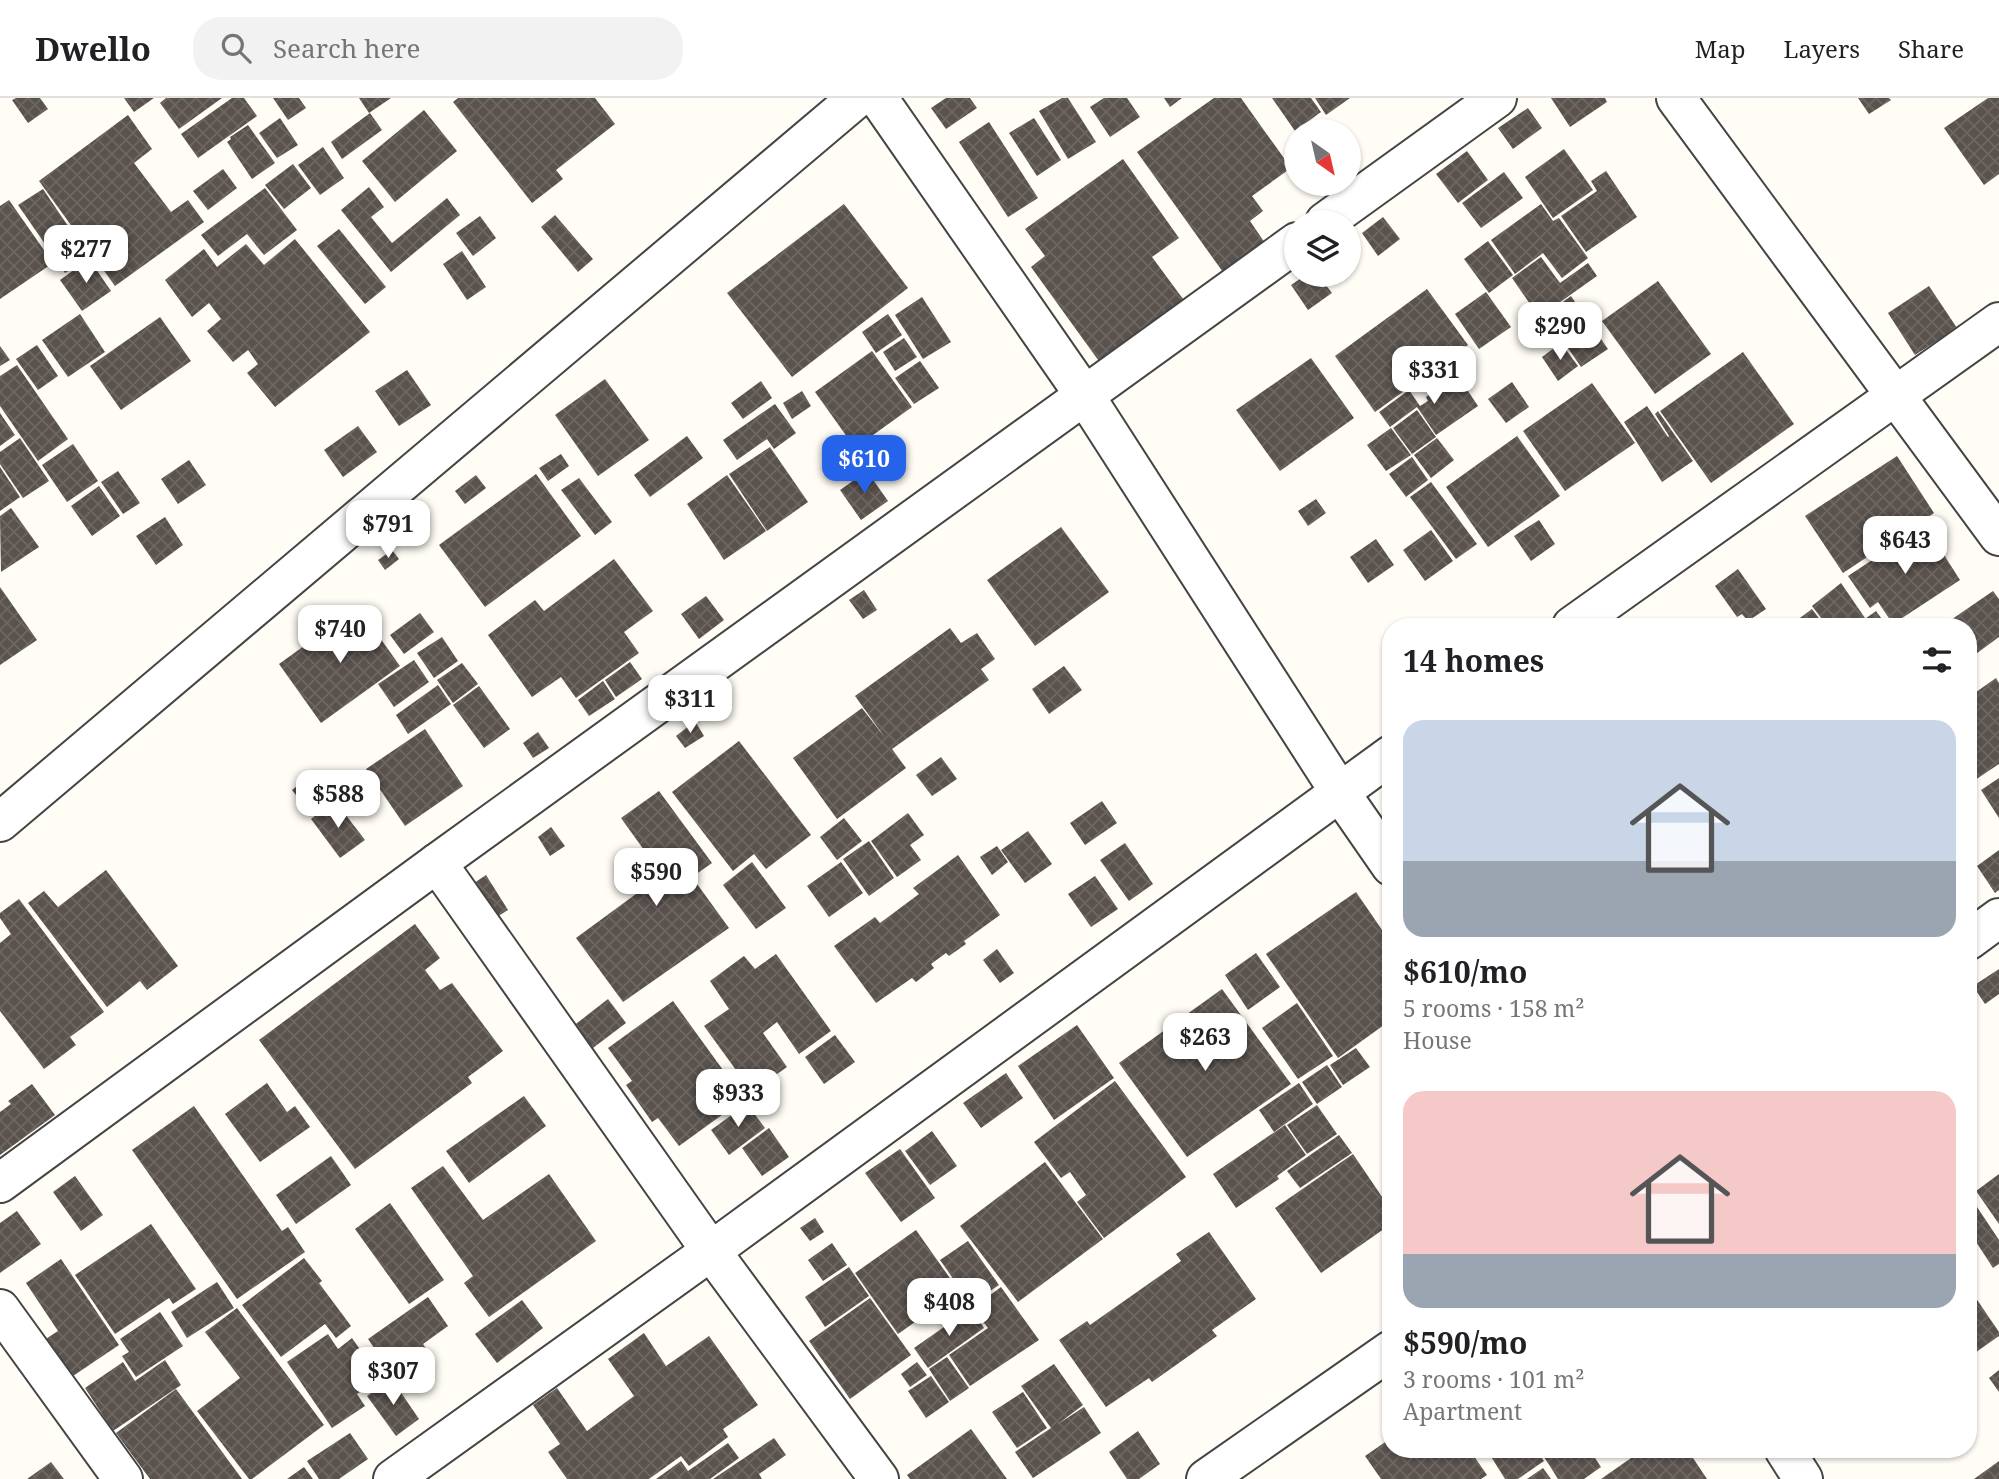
<!DOCTYPE html>
<meta charset="utf-8">
<style>
:root{--surface:#fff;--page:#f2f2f2;--text:#202124;--muted:#757577;--line:#e0e0e0;--accent:#2563eb}
body{margin:0;font-family:"Noto Serif",serif;background:var(--page);color:var(--text);height:100vh;display:flex;flex-direction:column;font-size:26px;white-space:nowrap}
*{box-sizing:border-box;margin:0}
p{font-size:23px;color:var(--muted)}
.icon{flex:none;width:38px;height:38px;fill:none;stroke:currentColor;stroke-width:2;stroke-linecap:round;stroke-linejoin:round}
.map{position:relative;flex:1;overflow:hidden}
.details{position:absolute;left:1382px;top:520px;width:595px;height:840px;display:flex;flex-direction:column;background:var(--surface);border-radius:28px;box-shadow:0 2px 5px #0004}
.details>*{flex:none}
.needle{width:46px;rotate:146deg}
.buttons{position:absolute;left:1284px;top:21px;display:grid;gap:14px}
.buttons a{display:grid;place-items:center;width:77px;height:77px;border-radius:50%;background:var(--surface);box-shadow:0 2px 5px #0004;font-size:35px}
.price{position:absolute;translate:-50% -60px;padding:0 16px;border-radius:14px;background:#fff;color:#222;font-size:23px;line-height:46px;filter:drop-shadow(0 2px 4px #0008)}
.price::after{content:'';position:absolute;left:50%;top:42px;width:21px;height:16px;margin-left:-10px;background:inherit;clip-path:polygon(0 0,100% 0,50% 100%)}
.price.selected{background:var(--accent);color:#fff}
ul{padding:0;list-style:none}
li{display:grid;align-content:center;gap:14px;height:371px;padding:0 21px}
li span{display:grid;place-items:center;height:217px;border-radius:21px;color:#555}
li>.icon{margin-inline-start:auto}
span .icon{width:126px;height:126px;fill:#fffc;stroke-width:1}
li b{font-size:30px}
h2{display:flex;justify-content:space-between;align-items:center;height:84px;padding:0 21px;font-size:30px}
header{display:flex;align-items:center;gap:42px;box-sizing:border-box;height:98px;padding:0 35px;background:var(--surface);border-bottom:2px solid var(--line)}
header strong{font-size:33px}
nav{display:flex;gap:38px;margin-inline-start:auto;font-size:24px}
.search{width:490px;height:63px;background:var(--page);display:flex;align-items:center;gap:18px;box-sizing:border-box;padding:0 24px;border-radius:28px;color:var(--muted);font-size:26px}
.map>svg:first-child{display:block}
</style>
<header>
<strong>Dwello</strong>
<div class="search"><svg class="icon" aria-label="search" viewBox="0 0 24 24"><circle cx="10" cy="10" r="6"/><path d="M15 15l6 6"/></svg>Search here</div>
<nav><a>Map</a><a>Layers</a><a>Share</a></nav>
</header>
<div class="map">
<svg width="1999" height="1381" viewBox="0 0 1999 1381">
<defs>
<pattern id="building-cross-hatch" width="8" height="8" patternUnits="userSpaceOnUse" patternTransform="scale(1.75)"><rect width="8" height="8" fill="#5a524d"/><path d="M0 0l8 8M0 8l8-8" fill="none" stroke="#6d6662"/></pattern>
</defs>
<rect width="100%" height="100%" fill="#fffdf5"/>
<g fill="url(#building-cross-hatch)">
<path d="M16 0H40L48 11 28 25 12 2Z"/>
<path d="M124 0H154L134 14Z"/>
<path d="M166 0H222L179 31 160 5Z"/>
<path d="M232 0H244L257 18 198 60 181 36Z"/>
<path d="M273 0H299L306 10 288 22Z"/>
<path d="M359 0H391L369 15Z"/>
<path d="M458 0H595L615 26 556 72 563 81 532 105 453 4Z"/>
<path d="M946 0H970L977 10 946 31 931 10Z"/>
<path d="M1062 0H1068L1096 44 1068 61 1039 13Z"/>
<path d="M1104 0H1127L1140 19 1110 39 1090 9Z"/>
<path d="M1164 0H1182L1170 9Z"/>
<path d="M1214 0H1241L1291 70 1252 98 1263 113 1250 123 1267 148 1225 177 1137 54Z"/>
<path d="M1272 0H1311L1321 14 1295 33Z"/>
<path d="M1315 0H1350L1326 17Z"/>
<path d="M1551 0H1605L1607 4 1570 29Z"/>
<path d="M1858 0H1889L1891 2 1869 16Z"/>
<path d="M1988 0H1999V76L1984 87 1944 30Z"/>
<path d="M1528 10 1542 30 1513 51 1498 30Z"/>
<path d="M424 12 457 53 395 104 362 63Z"/>
<path d="M370 15 382 32 342 61 331 44Z"/>
<path d="M128 17 152 51 134 65 171 114 188 102 204 124 115 188 39 83Z"/>
<path d="M280 20 298 47 277 60 259 35Z"/>
<path d="M1034 20 1061 62 1037 78 1009 35Z"/>
<path d="M989 24 1038 100 1008 119 959 44Z"/>
<path d="M248 27 275 65 252 81 227 44 231 41 230 39Z"/>
<path d="M323 49 344 80 320 97 298 67Z"/>
<path d="M1564 51 1593 92 1553 120 1525 79Z"/>
<path d="M1467 53 1488 82 1458 105 1436 76Z"/>
<path d="M1123 61 1179 140 1152 159 1186 205 1101 266 1031 169 1045 158 1025 131Z"/>
<path d="M293 66 311 90 284 111 265 87Z"/>
<path d="M223 71 237 90 208 112 193 93Z"/>
<path d="M1606 73 1637 119 1586 154 1561 118 1597 93 1591 83Z"/>
<path d="M1504 74 1523 100 1481 130 1462 105Z"/>
<path d="M369 89 384 109 371 119 392 145 447 100 460 117 391 174 341 112Z"/>
<path d="M265 90 297 132 264 157 247 136 218 158 201 137Z"/>
<path d="M43 91 89 159 65 175 18 107Z"/>
<path d="M9 102 53 165 0 201V108Z"/>
<path d="M844 106 908 190 792 279 727 195Z"/>
<path d="M1541 106 1553 123 1559 120 1588 160 1562 180 1543 155 1515 176 1491 142Z"/>
<path d="M555 117 593 161 578 174 541 129Z"/>
<path d="M480 118 496 140 473 158 456 135Z"/>
<path d="M1383 119 1400 141 1378 158 1362 135Z"/>
<path d="M339 131 386 189 365 206 317 148Z"/>
<path d="M295 141 370 234 275 309 247 275 258 266 248 252 233 264 207 233 221 221 209 205 192 219 165 182 204 151 217 169 246 146 264 167Z"/>
<path d="M1488 143 1513 177 1489 195 1464 161Z"/>
<path d="M462 153 486 189 467 202 443 166Z"/>
<path d="M1541 159 1560 185 1588 165 1597 178 1539 219 1512 180Z"/>
<path d="M89 161 111 193 82 213 60 182Z"/>
<path d="M1306 177H1318L1332 195 1308 212 1291 187Z"/>
<path d="M1658 183 1711 256 1655 296 1602 223Z"/>
<path d="M1929 188 1957 230 1915 257 1888 215Z"/>
<path d="M1427 191 1468 247 1375 314 1335 258Z"/>
<path d="M1486 194 1511 229 1479 251 1455 216Z"/>
<path d="M1571 198 1608 251 1581 269 1545 217Z"/>
<path d="M922 199 951 244 923 261 895 217Z"/>
<path d="M80 216 105 254 68 279 42 242Z"/>
<path d="M888 216 902 237 876 255 862 234Z"/>
<path d="M160 219 191 263 121 312 90 268Z"/>
<path d="M904 240 917 259 895 273 883 254Z"/>
<path d="M1561 245 1578 268 1558 283 1542 259Z"/>
<path d="M37 247 58 278 38 292 16 261Z"/>
<path d="M0 248 10 262 0 268Z"/>
<path d="M872 253 912 309 855 350 815 294Z"/>
<path d="M1743 254 1794 326 1711 385 1660 313Z"/>
<path d="M1311 260 1354 320 1280 373 1236 312Z"/>
<path d="M920 263 939 290 914 306 895 280Z"/>
<path d="M17 267 68 341 38 363 0 308V278Z"/>
<path d="M407 272 431 307 399 328 375 293Z"/>
<path d="M1458 278 1478 308 1436 337 1417 309 1390 329 1379 314 1409 292 1420 308 1428 303 1426 299Z"/>
<path d="M605 281 649 342 598 378 555 317Z"/>
<path d="M761 283 772 300 743 321 731 305Z"/>
<path d="M1512 284 1529 309 1506 325 1488 301Z"/>
<path d="M1592 285 1635 345 1565 393 1523 333Z"/>
<path d="M802 293 811 308 792 321 783 305Z"/>
<path d="M775 306 796 335 774 351 767 341 737 362 723 342Z"/>
<path d="M1647 308 1668 339 1669 338 1655 316 1658 313 1693 363 1662 384 1624 324Z"/>
<path d="M1417 312 1436 339 1412 356 1393 330Z"/>
<path d="M0 315 15 337 0 348Z"/>
<path d="M358 328 377 354 343 379 324 352Z"/>
<path d="M1391 330 1411 357 1386 373 1367 347Z"/>
<path d="M687 338 703 360 650 399 634 377Z"/>
<path d="M1517 338 1560 398 1488 449 1446 389Z"/>
<path d="M20 340 49 383 23 400 0 366V354Z"/>
<path d="M1437 340 1454 362 1431 380 1414 357Z"/>
<path d="M73 346 98 383 67 404 42 367Z"/>
<path d="M770 349 808 404 767 433 729 376Z"/>
<path d="M561 356 569 368 548 383 539 370Z"/>
<path d="M1897 358 1934 415 1843 475 1805 418Z"/>
<path d="M1412 359 1428 382 1406 399 1389 376Z"/>
<path d="M189 362 206 387 178 406 161 381Z"/>
<path d="M0 369 20 399 0 413Z"/>
<path d="M118 373 140 405 123 416 101 384Z"/>
<path d="M867 373 888 403 861 422 840 392Z"/>
<path d="M536 376 581 438 485 509 439 447Z"/>
<path d="M476 377 486 390 465 406 455 393Z"/>
<path d="M727 377 766 433 724 462 687 406Z"/>
<path d="M579 380 612 424 595 437 561 392Z"/>
<path d="M1431 384 1477 446 1456 461 1410 399Z"/>
<path d="M99 388 120 418 92 438 71 408Z"/>
<path d="M1316 401 1326 415 1308 428 1298 413Z"/>
<path d="M11 410 39 449 1 474 0 418Z"/>
<path d="M165 419 183 447 156 467 136 438Z"/>
<path d="M1539 422 1555 446 1531 463 1514 438Z"/>
<path d="M1925 427 1960 482 1893 526 1878 504 1870 510 1848 478Z"/>
<path d="M1061 429 1109 494 1035 548 987 482Z"/>
<path d="M1431 432 1453 463 1425 483 1403 452Z"/>
<path d="M1376 441 1394 467 1368 485 1350 459Z"/>
<path d="M392 452 399 461 385 472 378 462Z"/>
<path d="M614 461 653 513 624 534 639 555 576 600 561 579 532 599 488 537 535 502 544 513Z"/>
<path d="M1738 471 1766 511 1748 523 1742 516 1737 519 1715 488Z"/>
<path d="M1841 485 1865 520 1853 528H1827L1812 508Z"/>
<path d="M0 489 37 542 0 567Z"/>
<path d="M864 492 877 512 863 521 849 502Z"/>
<path d="M1993 493 1999 501V539L1969 561V528H1942Z"/>
<path d="M706 498 724 522 699 541 681 516Z"/>
<path d="M358 509 400 568 321 625 279 566Z"/>
<path d="M1812 511 1825 528H1789Z"/>
<path d="M1876 513 1887 528H1855Z"/>
<path d="M420 515 434 534 404 556 390 537Z"/>
<path d="M950 530 961 545 977 535 995 561 981 571 989 582 892 651 906 670 837 721 793 660 862 610 886 641 855 598Z"/>
<path d="M442 539 458 563 434 580 417 555Z"/>
<path d="M414 562 429 584 394 609 378 586Z"/>
<path d="M630 564 642 581 616 599 605 582Z"/>
<path d="M462 565 478 586 453 605 437 582Z"/>
<path d="M1064 568 1082 592 1049 616 1032 591Z"/>
<path d="M1996 580 1999 585V666L1969 686V599Z"/>
<path d="M603 583 615 601 589 618 578 602Z"/>
<path d="M438 587 451 606 408 636 396 617Z"/>
<path d="M479 588 510 631 484 650 453 607Z"/>
<path d="M695 623 704 638 685 650 676 638Z"/>
<path d="M425 631 463 688 405 728 366 671Z"/>
<path d="M538 634 549 650 533 660 523 645Z"/>
<path d="M739 643 811 737 766 771 754 756 733 773 672 694Z"/>
<path d="M941 659 957 681 932 698 916 677Z"/>
<path d="M310 678 328 701 310 715 292 692Z"/>
<path d="M1999 680V720L1981 692Z"/>
<path d="M659 693 712 765 692 779 729 830 623 904 576 840 670 771 657 753 649 759 621 720Z"/>
<path d="M335 703 365 742 340 760 311 721Z"/>
<path d="M1102 703 1117 725 1085 747 1070 725Z"/>
<path d="M908 715 924 737 910 747 921 762 897 779 871 743Z"/>
<path d="M844 720 862 743 837 762 820 739Z"/>
<path d="M551 729 565 748 550 758 538 739Z"/>
<path d="M1028 733 1052 766 1025 785 1001 752Z"/>
<path d="M869 743 894 780 869 798 843 761Z"/>
<path d="M1125 745 1153 786 1129 803 1100 762Z"/>
<path d="M997 748 1008 764 992 777 980 759Z"/>
<path d="M1999 752V792L1995 795 1977 768Z"/>
<path d="M958 757 1000 817 964 843 966 846 949 858 946 855 931 866 934 870 916 884 912 880 876 905 834 848 875 819 880 825 919 796 913 790Z"/>
<path d="M752 764 786 810 756 831 723 787Z"/>
<path d="M841 764 863 795 829 819 807 788Z"/>
<path d="M106 772 178 868 147 892 140 883 107 909 28 805 44 793 58 809Z"/>
<path d="M486 777 508 812 484 827 462 793Z"/>
<path d="M1095 778 1118 811 1091 829 1068 796Z"/>
<path d="M1356 794 1391 845V922L1338 960 1266 856Z"/>
<path d="M19 801 104 914 70 939 76 947 44 971 0 913V845L11 836 0 820V815Z"/>
<path d="M415 826 440 860 425 872 440 892 452 885 503 953 468 979 472 985 355 1071 259 942Z"/>
<path d="M997 851 1014 875 1000 885 983 862Z"/>
<path d="M1256 855 1280 889 1248 912 1225 877Z"/>
<path d="M776 856 831 933 799 956 777 924 763 935 787 969 752 994 704 928 729 911 710 883 744 858 755 871Z"/>
<path d="M1999 871V896L1985 906 1973 888Z"/>
<path d="M1222 891 1291 986 1187 1059 1119 965Z"/>
<path d="M608 901 626 925 581 959 563 936Z"/>
<path d="M673 903 744 1001 679 1048 658 1020 652 1024 626 987 632 983 608 950Z"/>
<path d="M1297 905 1333 958 1298 981 1262 930Z"/>
<path d="M1077 927 1114 980 1054 1022 1018 968Z"/>
<path d="M835 937 855 964 824 986 805 959Z"/>
<path d="M1356 950 1370 969 1343 987 1330 967Z"/>
<path d="M1327 967 1342 989 1317 1006 1302 984Z"/>
<path d="M1006 975 1023 1000 981 1030 963 1005Z"/>
<path d="M1115 983 1186 1079 1104 1140 1077 1104 1086 1097 1070 1074 1061 1080 1034 1044Z"/>
<path d="M267 985 287 1014 295 1008 310 1029 260 1064 225 1016Z"/>
<path d="M1299 985 1313 1006 1274 1034 1259 1012Z"/>
<path d="M32 986 55 1017 0 1057V1014L11 1006 8 1003Z"/>
<path d="M524 998 546 1028 469 1085 446 1053Z"/>
<path d="M747 1006 765 1030 729 1057 711 1032Z"/>
<path d="M1317 1007 1337 1036 1307 1056 1287 1027Z"/>
<path d="M194 1008 282 1133 288 1129 305 1154 237 1201 132 1052Z"/>
<path d="M1285 1027 1306 1057 1277 1078 1279 1081 1236 1110 1213 1076Z"/>
<path d="M769 1030 789 1059 762 1078 742 1050Z"/>
<path d="M932 1033 957 1068 930 1087 905 1053Z"/>
<path d="M1339 1037 1352 1055 1300 1090 1287 1073Z"/>
<path d="M900 1051 935 1100 901 1124 865 1075Z"/>
<path d="M1353 1056 1391 1112V1126L1321 1175 1275 1110Z"/>
<path d="M331 1058 351 1087 296 1126 276 1097Z"/>
<path d="M1045 1064 1103 1141 1018 1204 960 1128Z"/>
<path d="M443 1068 483 1122 549 1076 596 1143 489 1219 464 1185 473 1178 411 1090Z"/>
<path d="M1999 1076V1126L1976 1093Z"/>
<path d="M75 1078 103 1117 81 1133 53 1094Z"/>
<path d="M390 1105 444 1182 409 1206 355 1131Z"/>
<path d="M1975 1106 1999 1142V1166L1993 1170 1969 1133V1110Z"/>
<path d="M17 1113 41 1146 0 1175V1125Z"/>
<path d="M815 1120 824 1134 810 1143 800 1130Z"/>
<path d="M151 1126 196 1191 173 1206 169 1200 115 1236 75 1177Z"/>
<path d="M916 1132 959 1193 898 1236 855 1175Z"/>
<path d="M1209 1134 1256 1201 1212 1232 1217 1238 1152 1284 1149 1280 1106 1309 1059 1242 1087 1223 1090 1227 1181 1163 1176 1156Z"/>
<path d="M968 1143 999 1187 971 1206 940 1162Z"/>
<path d="M832 1145 847 1167 823 1183 808 1162Z"/>
<path d="M304 1160 322 1183 319 1185 351 1228 336 1240 325 1226 281 1259 242 1207Z"/>
<path d="M61 1161 119 1247 67 1282 41 1244 58 1233 26 1185Z"/>
<path d="M849 1169 869 1198 825 1229 805 1199Z"/>
<path d="M217 1184 234 1210 187 1240 171 1214Z"/>
<path d="M1001 1189 1039 1242 970 1288 949 1257 988 1230 973 1210Z"/>
<path d="M1969 1190 1999 1234V1238L1969 1259Z"/>
<path d="M428 1199 448 1228 423 1246 427 1252 392 1276 368 1241Z"/>
<path d="M870 1200 911 1257 850 1301 809 1243Z"/>
<path d="M522 1202 543 1230 497 1265 475 1236Z"/>
<path d="M237 1210 324 1327 252 1381H249L197 1313 240 1280 205 1234Z"/>
<path d="M971 1210 984 1230 928 1270 914 1250Z"/>
<path d="M160 1214 183 1248 136 1279 122 1258 129 1254 120 1241Z"/>
<path d="M644 1235 666 1268 709 1238 758 1307 723 1331 728 1339 689 1368 681 1358 649 1381H567L548 1354 560 1346 533 1307 557 1290 587 1333 634 1298 608 1261Z"/>
<path d="M328 1236 338 1251 352 1240 380 1280 357 1296 365 1308 332 1330 287 1264Z"/>
<path d="M947 1259 969 1290 950 1303 929 1271Z"/>
<path d="M165 1262 181 1287 113 1333 85 1290 123 1264 135 1283Z"/>
<path d="M917 1264 927 1277 910 1289 901 1276Z"/>
<path d="M1054 1266 1083 1307 1058 1326 1084 1309 1101 1335 1033 1380 1015 1354 1051 1330 1021 1288Z"/>
<path d="M1999 1272V1294L1989 1280Z"/>
<path d="M931 1278 949 1304 926 1320 908 1293Z"/>
<path d="M391 1280 419 1321 396 1338 367 1298Z"/>
<path d="M176 1291 242 1381H150L116 1335Z"/>
<path d="M1023 1294 1047 1330 1017 1350 992 1314Z"/>
<path d="M971 1331 1007 1381H910L907 1377Z"/>
<path d="M1138 1333 1160 1366 1139 1381H1127L1109 1354Z"/>
<path d="M350 1335 368 1361 339 1381H319L307 1363Z"/>
<path d="M774 1340 786 1357 759 1376 762 1381H713Z"/>
<path d="M1391 1340V1351H1469L1487 1377 1481 1381H1381L1365 1358Z"/>
<path d="M728 1345 739 1360 710 1381H656L681 1363 688 1373Z"/>
<path d="M1499 1351H1536L1544 1363 1518 1381H1505L1490 1357Z"/>
<path d="M1539 1351H1603L1593 1357 1601 1369 1584 1381H1558Z"/>
<path d="M1644 1351H1687L1707 1381H1601Z"/>
<path d="M1999 1363V1381H1974Z"/>
<path d="M51 1364 64 1381H27Z"/>
<path d="M304 1369 313 1381H287Z"/>
<path d="M1543 1370 1551 1381H1527Z"/>
</g>
<g fill="none" stroke-linecap="round" stroke-linejoin="round">
<defs>
<g id="street">
<path d="M878 0 1085 298 1339 693 1391 768"/>
<path d="M1676 0 1999 438"/>
<path d="M1325 124 1497 0"/>
<path d="M1572 528 1999 224"/>
<path d="M0 724 857 0"/>
<path d="M437 765 711 1153 879 1381"/>
<path d="M1969 842 1999 820"/>
<path d="M0 1085 437 765 1297 144"/>
<path d="M0 1211 123 1381"/>
<path d="M1784 1351 1803 1381"/>
<path d="M393 1381 711 1153 1391 657"/>
<path d="M1206 1381 1391 1252"/>
</g>
</defs>
<use href="#street" stroke="#444" stroke-width="42"/>
<use href="#street" stroke="#fff" stroke-width="38"/>
</g>
</svg>
<div class="buttons">
<a><svg class="needle" viewBox="-14 -14 28 28"><path d="M0-13l5 13h-10z" fill="#e53935"/><path d="M0 13l5-13h-10z" fill="#757577"/></svg></a>
<a><svg class="icon" aria-label="layers" viewBox="0 0 24 24"><path d="M12 4l9 5-9 5-9-5zM3 14l9 5 9-5"/></svg></a>
</div>
<b class="price" style="left:86px;top:187px">$277</b>
<b class="price" style="left:1560px;top:264px">$290</b>
<b class="price" style="left:1434px;top:308px">$331</b>
<b class="price selected" style="left:864px;top:397px">$610</b>
<b class="price" style="left:388px;top:462px">$791</b>
<b class="price" style="left:1905px;top:478px">$643</b>
<b class="price" style="left:340px;top:567px">$740</b>
<b class="price" style="left:690px;top:637px">$311</b>
<b class="price" style="left:338px;top:732px">$588</b>
<b class="price" style="left:656px;top:810px">$590</b>
<b class="price" style="left:1205px;top:975px">$263</b>
<b class="price" style="left:738px;top:1031px">$933</b>
<b class="price" style="left:949px;top:1240px">$408</b>
<b class="price" style="left:393px;top:1309px">$307</b>
<section class="details">
<h2>14 homes<svg class="icon" aria-label="filters" viewBox="0 0 24 24"><path d="M4 7h16M4 17h16"/><circle cx="9" cy="7" r="2"/><circle cx="15" cy="17" r="2"/></svg></h2>
<ul>
<li><span style="background:linear-gradient(#c9d6e8 65%,#9aa5b1 0)"><svg class="icon" aria-label="home" viewBox="0 0 24 24"><path d="M3 11l9-7 9 7M6 9v11h12V9"/></svg></span><div><b>$610/mo</b><p>5 rooms · 158 m²</p><p>House</p></div></li>
<li><span style="background:linear-gradient(#f6c9c9 75%,#9aa5b1 0)"><svg class="icon" aria-label="home" viewBox="0 0 24 24"><path d="M3 11l9-7 9 7M6 9v11h12V9"/></svg></span><div><b>$590/mo</b><p>3 rooms · 101 m²</p><p>Apartment</p></div></li>
</ul>
</section>
</div>
